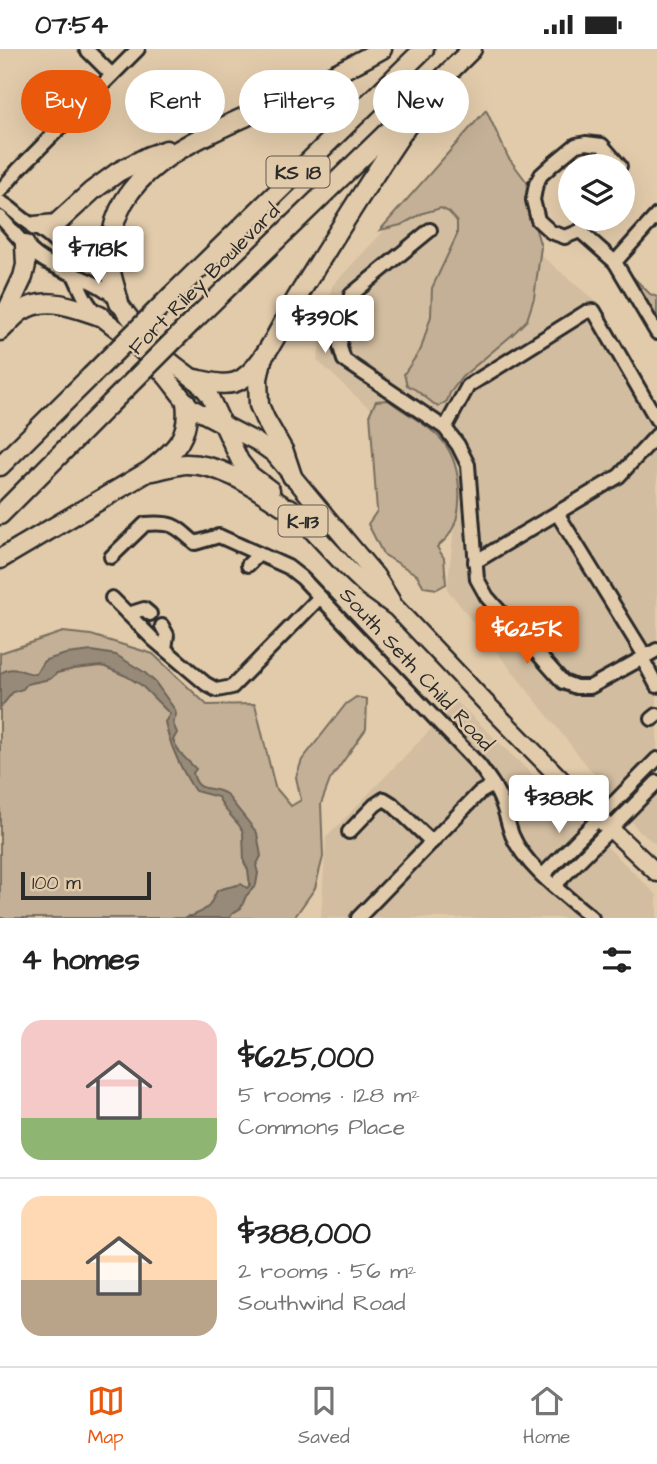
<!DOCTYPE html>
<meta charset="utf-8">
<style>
:root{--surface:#fff;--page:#f2f2f2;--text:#222;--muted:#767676;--line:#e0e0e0;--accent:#ea580c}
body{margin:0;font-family:"Architects Daughter",sans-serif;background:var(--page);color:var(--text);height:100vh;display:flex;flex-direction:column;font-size:26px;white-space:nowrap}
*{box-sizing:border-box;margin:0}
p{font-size:23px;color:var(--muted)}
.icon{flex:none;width:38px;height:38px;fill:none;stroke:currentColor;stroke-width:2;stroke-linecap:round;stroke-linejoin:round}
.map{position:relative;height:869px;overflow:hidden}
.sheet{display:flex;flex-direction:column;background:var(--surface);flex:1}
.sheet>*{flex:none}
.guide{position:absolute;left:21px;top:21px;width:616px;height:63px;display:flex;gap:14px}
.buttons{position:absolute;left:558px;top:105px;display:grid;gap:14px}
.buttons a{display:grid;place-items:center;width:77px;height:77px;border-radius:50%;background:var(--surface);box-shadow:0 7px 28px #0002;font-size:35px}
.scale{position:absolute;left:21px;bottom:18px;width:130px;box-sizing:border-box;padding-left:7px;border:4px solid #2b2b2b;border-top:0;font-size:19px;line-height:24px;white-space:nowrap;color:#2b2b2b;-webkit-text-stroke:5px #e2cbab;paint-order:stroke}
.price{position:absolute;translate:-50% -60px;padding:0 16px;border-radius:7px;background:#fff;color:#222;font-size:23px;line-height:46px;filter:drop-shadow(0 2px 4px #0008)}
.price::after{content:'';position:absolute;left:50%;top:42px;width:21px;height:16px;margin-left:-10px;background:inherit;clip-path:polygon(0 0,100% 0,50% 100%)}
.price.current{background:var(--accent);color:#fff}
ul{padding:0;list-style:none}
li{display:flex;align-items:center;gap:21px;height:175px;padding:0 21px}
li+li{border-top:2px solid var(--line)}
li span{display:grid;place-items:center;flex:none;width:196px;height:140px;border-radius:21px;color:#555}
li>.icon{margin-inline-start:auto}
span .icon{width:84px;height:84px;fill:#fffc;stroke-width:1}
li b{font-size:30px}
h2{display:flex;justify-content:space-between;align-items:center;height:84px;padding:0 21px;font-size:30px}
.tag{padding:0 24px;border-radius:32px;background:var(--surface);box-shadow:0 7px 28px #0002;font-size:24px;line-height:63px}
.tag.current{background:var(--accent);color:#fff}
.status{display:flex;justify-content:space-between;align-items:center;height:49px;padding:0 35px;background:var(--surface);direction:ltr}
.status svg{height:19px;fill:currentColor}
.dock{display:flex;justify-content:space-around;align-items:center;height:98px;border-top:2px solid var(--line);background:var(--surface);font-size:19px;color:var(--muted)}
.dock a{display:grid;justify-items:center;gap:4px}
.dock .current{color:var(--accent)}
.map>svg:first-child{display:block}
</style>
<div class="status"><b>07:54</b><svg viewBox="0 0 49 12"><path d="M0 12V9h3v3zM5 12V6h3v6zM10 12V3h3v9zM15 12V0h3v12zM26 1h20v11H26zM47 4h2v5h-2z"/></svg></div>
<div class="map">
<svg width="657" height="869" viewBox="0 0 657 869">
<rect width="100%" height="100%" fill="#e2cbab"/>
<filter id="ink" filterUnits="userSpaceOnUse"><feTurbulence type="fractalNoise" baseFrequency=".0143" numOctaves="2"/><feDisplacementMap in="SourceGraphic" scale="14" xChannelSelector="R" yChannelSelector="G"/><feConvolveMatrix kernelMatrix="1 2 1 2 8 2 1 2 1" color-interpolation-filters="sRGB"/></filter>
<g filter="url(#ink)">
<g fill="#d2bda0">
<path d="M441 121 602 258 657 354V796L638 781 447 540 458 444 432 394 364 355 317 311 332 237Z"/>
<path d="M457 653 657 846V869H321L326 789Z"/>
</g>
<g fill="#c4b096" stroke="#786e60" stroke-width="2">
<path d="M486 61 508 108 529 136 531 164 541 198 534 249 527 271 512 286 462 328 450 344 447 352 438 358 416 341 407 336 404 325 421 300 431 267 432 239 457 186V172L449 163 441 159 423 164 401 176 380 181Z"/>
<path d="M624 219 650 245 657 248V276Z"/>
<path d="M388 351C405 364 425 374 440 389 461 411 466 461 449 486 446 491 441 494 437 498L444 509 446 535 437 540 424 538 417 526 383 505 368 475 377 462 370 364 376 352Z"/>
<path d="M63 583 91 586 153 605 207 656 255 655 275 738 291 757 301 751 296 728 302 711 346 655 356 648 367 650 366 680 330 731 321 755 323 808 315 839 294 869H0V604Z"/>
</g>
<path fill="#978a78" stroke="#6c6459" stroke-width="2" d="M92 602 116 606 144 623 155 633 175 661 176 666 173 674 177 684 173 691 180 704 196 720 193 724C198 746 210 735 226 745L257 784 261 807 256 817 258 824 256 836 246 847 241 859 233 864 229 869H186L188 867H192L201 863 209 857 217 842 221 840 241 835 247 839 250 836 248 821 244 813 243 783 239 776 224 759 218 748 195 742 193 739C180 718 170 697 165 673L170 665 141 636 126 627 105 618 101 617 74 620 57 624 50 630 27 635 23 640 13 643 0 659V625C12 615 23 624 36 625L43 613 46 611 66 605Z"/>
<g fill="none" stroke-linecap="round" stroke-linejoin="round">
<defs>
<g id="minor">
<path d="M86 0 112 26"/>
<path d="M0 142 19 120 138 0"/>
<path d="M0 153C9 157 14 163 22 169 35 179 50 185 60 199 75 220 79 248 98 266"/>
<path d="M0 168C12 180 25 199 39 208 63 226 96 228 117 251"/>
<path d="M591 170 580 182 565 188 551 183 538 171 533 151 536 135 541 126 553 115 576 96 586 94 602 96 620 117"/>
<path d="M430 181 351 246 341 285 340 298 344 311 445 379 458 396 468 416 477 530 487 548 563 633 576 638H590L657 601"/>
<path d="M580 182 615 213 657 284"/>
<path d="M615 213 657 166"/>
<path d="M445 379 468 337 586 263 594 262 657 371"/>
<path d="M557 464 645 607"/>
<path d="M111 508 145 475C173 473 175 476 195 494L219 487 288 518 302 529 479 716C488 728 497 740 502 754 506 764 508 775 512 786 526 819 565 846 592 869"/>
<path d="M475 513 619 427 657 386"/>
<path d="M248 516 259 505"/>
<path d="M112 549 154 591 206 635 217 641 232 638 320 548"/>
<path d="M128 565 144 560 150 565"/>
<path d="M162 577 167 586 165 600"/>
<path d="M642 609 657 637"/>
<path d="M652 670 657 666"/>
<path d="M349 783 375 756 384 750 392 755 432 793"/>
<path d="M543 826 657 710"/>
<path d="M554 837 657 733"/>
<path d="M358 869 479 744 493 736"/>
</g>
<g id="major">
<path d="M119 254C133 274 149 293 167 309 181 322 198 330 209 346L240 412 251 426 271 441"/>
<path d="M100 267C123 284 145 303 163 324 173 335 181 349 192 359L257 393 274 405 376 527 391 551"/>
<path d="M290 458 345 517 367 538 396 559 485 653 599 769 657 824"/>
</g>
<g id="highway">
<path d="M427 45 472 0"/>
<path d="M35 177 56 175 92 142 118 123 149 107 166 101"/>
<path d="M172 246 424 0"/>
<path d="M119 254C117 244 113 233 111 223 100 131 179 98 247 67 293 45 338 25 382 0"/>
<path d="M191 274 402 69"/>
<path d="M1 275 23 228 26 216 25 196"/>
<path d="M0 282C7 276 13 268 20 263 45 245 75 259 100 267"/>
<path d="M262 311 258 330 259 356 265 370 284 403 292 427"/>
<path d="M195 330C210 333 228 339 242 330 266 314 283 272 298 247 342 176 386 105 435 37"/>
<path d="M0 417 91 327"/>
<path d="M153 422C164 420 174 416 185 415 226 414 266 447 299 467"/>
<path d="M0 466 110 355"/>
<path d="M0 510 149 422C174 402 191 389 186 353"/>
</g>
</defs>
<use href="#minor" stroke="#2b2b2b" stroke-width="18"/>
<use href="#major" stroke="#2b2b2b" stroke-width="21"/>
<use href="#highway" stroke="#2b2b2b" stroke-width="23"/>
<use href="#minor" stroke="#e2cbab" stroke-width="12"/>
<use href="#major" stroke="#e2cbab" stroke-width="16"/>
<use href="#highway" stroke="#e2cbab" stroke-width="18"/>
<defs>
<g id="highway-bridge">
<path d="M91 327 172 246"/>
<path d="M110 355 191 274"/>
</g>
</defs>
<use href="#highway-bridge" stroke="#2b2b2b" stroke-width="23" stroke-linecap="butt"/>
<use href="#highway-bridge" stroke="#e2cbab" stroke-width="18"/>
</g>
</g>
<g text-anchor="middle" stroke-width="5" stroke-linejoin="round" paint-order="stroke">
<g fill="#e2cbab" stroke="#625b51" stroke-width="2">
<rect x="266.5" y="107.5" width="63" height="31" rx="5"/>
<rect x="278.5" y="456.5" width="49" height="31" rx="5"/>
</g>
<g font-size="19" font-weight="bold" fill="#2b2b2b">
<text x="298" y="130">KS 18</text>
<text x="303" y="479">K-113</text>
</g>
<g font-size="21" fill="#2b2b2b" stroke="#e2cbab">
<text transform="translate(204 230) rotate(-45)" y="7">Fort Riley Boulevard</text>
<text transform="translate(417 620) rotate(47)" y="7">South Seth Child Road</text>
</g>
</g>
</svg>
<div class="buttons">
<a><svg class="icon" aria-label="layers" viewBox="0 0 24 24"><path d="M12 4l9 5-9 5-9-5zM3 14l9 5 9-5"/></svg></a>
</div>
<div class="scale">100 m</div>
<b class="price" style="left:98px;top:237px">$718K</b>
<b class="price" style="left:325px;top:306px">$390K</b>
<b class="price current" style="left:527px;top:617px">$625K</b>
<b class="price" style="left:559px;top:786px">$388K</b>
<div class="guide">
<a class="tag current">Buy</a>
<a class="tag">Rent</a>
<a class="tag">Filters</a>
<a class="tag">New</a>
</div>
</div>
<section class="sheet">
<h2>4 homes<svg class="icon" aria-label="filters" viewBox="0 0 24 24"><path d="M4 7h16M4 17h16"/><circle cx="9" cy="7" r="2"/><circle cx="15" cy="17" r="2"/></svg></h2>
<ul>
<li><span style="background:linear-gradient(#f6c9c9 70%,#8fb573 0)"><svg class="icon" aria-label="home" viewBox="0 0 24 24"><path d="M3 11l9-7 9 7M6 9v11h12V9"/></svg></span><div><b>$625,000</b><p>5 rooms · 128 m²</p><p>Commons Place</p></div></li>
<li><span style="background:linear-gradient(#ffd9b3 60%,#b9a48a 0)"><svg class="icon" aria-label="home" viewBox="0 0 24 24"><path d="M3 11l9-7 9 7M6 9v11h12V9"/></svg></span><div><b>$388,000</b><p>2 rooms · 56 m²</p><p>Southwind Road</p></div></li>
</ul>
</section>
<nav class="dock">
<a class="current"><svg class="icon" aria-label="map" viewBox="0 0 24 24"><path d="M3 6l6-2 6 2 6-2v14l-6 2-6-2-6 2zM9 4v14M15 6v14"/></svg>Map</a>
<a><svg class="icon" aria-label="saved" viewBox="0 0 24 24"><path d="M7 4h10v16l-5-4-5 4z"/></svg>Saved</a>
<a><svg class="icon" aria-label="home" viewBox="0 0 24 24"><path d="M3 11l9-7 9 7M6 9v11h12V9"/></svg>Home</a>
</nav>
